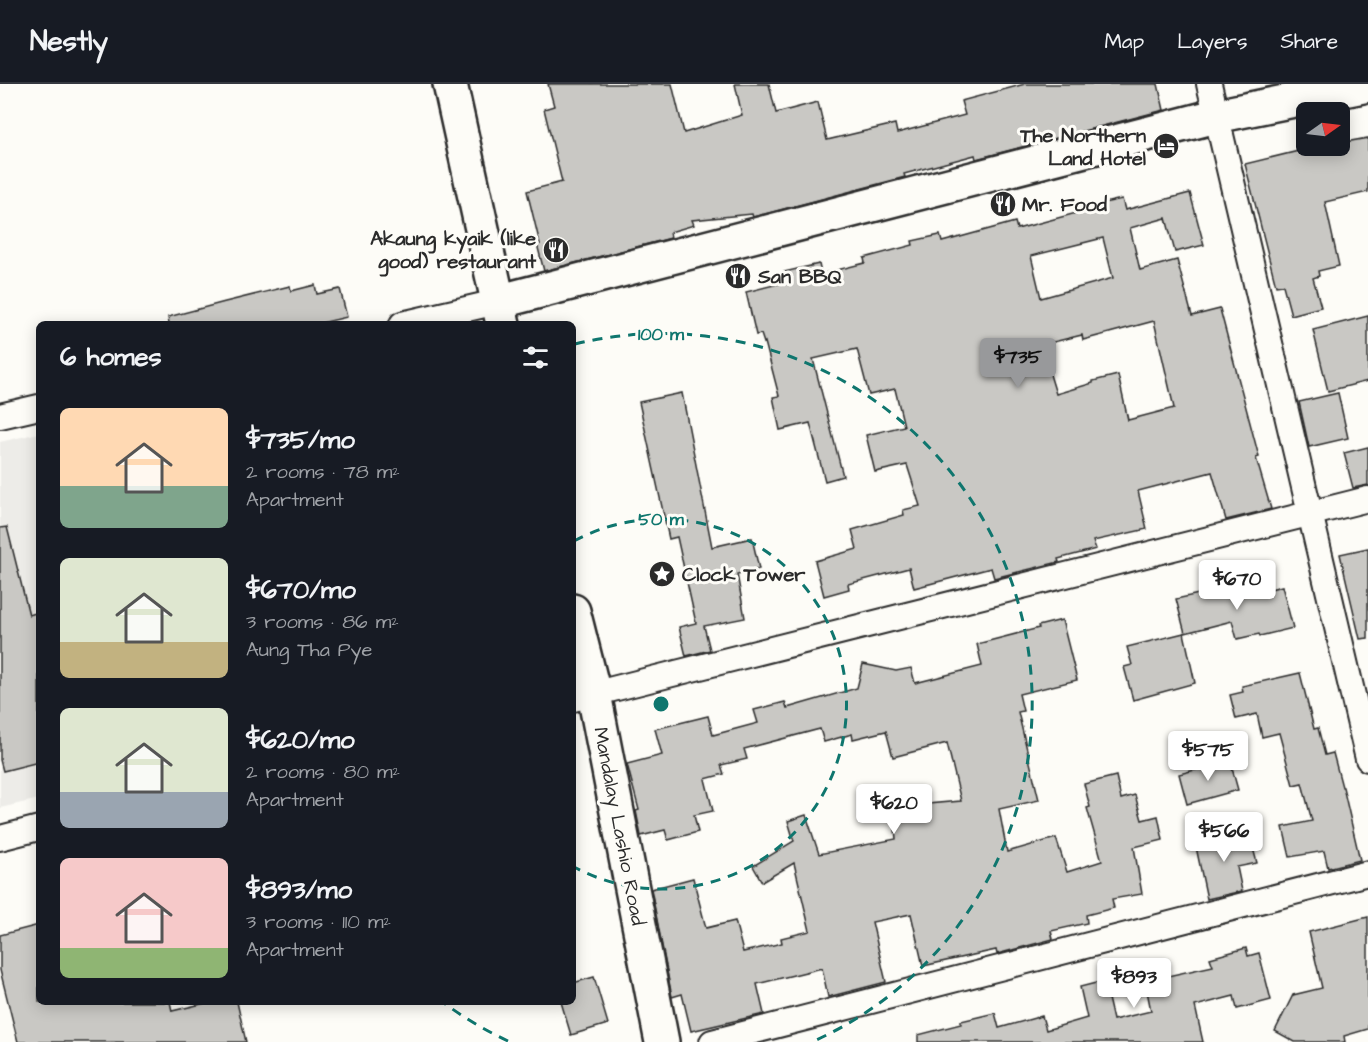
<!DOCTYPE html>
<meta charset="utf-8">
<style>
:root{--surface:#171b24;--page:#20242c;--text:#f1f3f6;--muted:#9ea1a6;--line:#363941;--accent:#98999b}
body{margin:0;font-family:"Architects Daughter",sans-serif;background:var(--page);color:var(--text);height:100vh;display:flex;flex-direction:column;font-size:22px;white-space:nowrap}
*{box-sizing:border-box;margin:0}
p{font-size:20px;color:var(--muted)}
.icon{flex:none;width:33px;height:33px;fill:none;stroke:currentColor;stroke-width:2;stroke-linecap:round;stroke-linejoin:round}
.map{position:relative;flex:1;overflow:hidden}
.panel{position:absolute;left:36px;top:237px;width:540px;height:684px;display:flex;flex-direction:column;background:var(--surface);border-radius:9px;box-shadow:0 3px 15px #0003}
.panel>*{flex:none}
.needle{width:39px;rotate:76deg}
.tools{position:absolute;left:1296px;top:18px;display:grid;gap:12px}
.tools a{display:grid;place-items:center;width:54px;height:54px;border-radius:9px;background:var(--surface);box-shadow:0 3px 15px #0003;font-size:30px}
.price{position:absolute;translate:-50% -51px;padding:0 14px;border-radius:6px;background:#fff;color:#222;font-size:20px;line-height:39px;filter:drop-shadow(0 2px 3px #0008)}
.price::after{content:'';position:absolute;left:50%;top:36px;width:18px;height:14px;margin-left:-9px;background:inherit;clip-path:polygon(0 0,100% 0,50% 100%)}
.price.selected{background:var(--accent);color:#111}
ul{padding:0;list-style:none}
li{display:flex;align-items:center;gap:18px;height:150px;padding:0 24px}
li span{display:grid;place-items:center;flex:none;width:168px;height:120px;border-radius:9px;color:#555}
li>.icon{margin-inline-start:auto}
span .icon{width:72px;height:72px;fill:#fffc;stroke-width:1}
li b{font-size:26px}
h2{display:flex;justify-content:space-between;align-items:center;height:72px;padding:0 24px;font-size:26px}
header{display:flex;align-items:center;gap:36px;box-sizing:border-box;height:84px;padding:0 30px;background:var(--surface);border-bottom:2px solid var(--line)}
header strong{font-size:28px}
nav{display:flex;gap:33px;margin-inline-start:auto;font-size:21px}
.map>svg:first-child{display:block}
</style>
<header>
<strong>Nestly</strong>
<nav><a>Map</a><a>Layers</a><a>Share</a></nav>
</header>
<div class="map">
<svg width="1368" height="958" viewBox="0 0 1368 958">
<rect width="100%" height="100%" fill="#fdfcf7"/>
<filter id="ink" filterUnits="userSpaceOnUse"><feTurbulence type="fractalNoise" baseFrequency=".0167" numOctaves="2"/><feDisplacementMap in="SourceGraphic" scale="12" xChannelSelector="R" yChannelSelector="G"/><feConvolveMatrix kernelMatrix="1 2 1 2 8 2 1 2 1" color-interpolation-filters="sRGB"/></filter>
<g filter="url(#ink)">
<path fill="#edece8" d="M39 349V715L0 724V358Z"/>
<g fill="#c9c8c4" stroke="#2b2b2b" stroke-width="1.5" fill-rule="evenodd">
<path d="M548 0H672L684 49 742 31 735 0H769L776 29 818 18 827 56 895 40 897 49 965 31 961 17 1025 0H1158L1164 26 976 75 975 71 904 90 905 93 753 133 752 130 692 136 694 141 670 148 671 154 544 187 537 160H540L527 107 562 98 544 25 554 22Z"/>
<path d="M1368 54V108L1325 118 1339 182 1318 187 1319 192 1313 194 1321 223 1291 231 1283 201 1276 202 1245 80 1319 62H1340V59Z"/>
<path d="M1190 109 1204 161 1175 168 1166 134 1130 144 1140 186 1177 176 1192 232 1220 225 1259 373 1256 374 1271 425 1226 436 1212 388 1138 407 1147 445 1093 457 1096 465 1058 475 1059 478 994 494 991 484 914 504 909 484 848 500 849 505 824 512 815 477 857 465 852 446 904 431 903 426 920 422 907 381 875 388 866 351 904 342 895 305 869 311 857 265 813 275 843 392 825 397 810 339 780 346 773 313 779 312 765 258 764 259 761 250 756 251 746 208 786 198 784 188 819 180 821 190 865 179 864 174 913 161 912 157 940 151 942 158 1015 138 1017 145 1095 124V121L1122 115 1125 126ZM1103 154 1113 194 1041 214 1031 172ZM1154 237 1174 324 1128 336 1118 291 1093 297V299L1056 310 1041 261 1082 251 1083 256Z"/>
<path d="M315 201 317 210 340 205 347 233 317 240H169L168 233 225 218 290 202 291 207Z"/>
<path d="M1368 232V297L1328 307 1313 246Z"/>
<path d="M682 309 712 463 752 454 759 485 737 490 745 534 704 542 710 566 686 572 679 543 696 539 677 453 669 455 639 318Z"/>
<path d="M1338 309 1348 354 1309 363 1299 318Z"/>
<path d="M1368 363V401L1353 404 1344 369Z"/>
<path d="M7 443 29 531 39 528V678L3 687 0 676V444Z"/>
<path d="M1368 464V554L1360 555 1340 470Z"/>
<path d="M1244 500 1247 511 1282 502 1293 544 1260 552 1259 550 1237 555 1232 537 1185 549 1176 515Z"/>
<path d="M1062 536 1077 596 1019 610 1023 627 1018 628 1039 716 999 725 1007 768 1056 754 1067 788 1102 777 1087 724 1090 723 1084 700 1116 692 1121 715 1135 711 1142 736 1158 732 1163 756 1134 763 1142 810 1112 815 1114 824 1086 831 1087 839 1051 847 1053 855 997 870 996 866 923 882 911 830 872 838 886 898 828 913 822 884 757 900 764 930 691 947 682 910 672 913 651 805 693 794 706 844 735 837 743 868 782 859 781 854 810 847 794 779 762 798 753 782 794 757 788 737 806 731 819 770 896 755 893 723 961 717 947 659 893 673 886 647 853 655 852 650 824 658 820 645 744 665 747 675 721 681 724 690 705 695 713 727 694 731 698 748 668 756 665 746 641 752 636 727 639 726 627 680 662 671 655 645 708 632 713 651 758 639 754 626 785 618 787 624 857 604 863 580 896 587 911 584 915 599 982 582 977 560 1039 544 1038 542Z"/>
<path d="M1184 549 1195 599 1133 616 1124 583 1132 581 1127 563Z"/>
<path d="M1300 589 1314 645 1318 644 1325 671 1333 669 1342 703H1343L1360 776 1328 784 1324 767 1290 773 1283 743 1312 737 1302 699 1293 701 1279 649 1262 653 1257 630 1236 635 1230 611 1243 608 1242 602Z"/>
<path d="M1230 677 1238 706 1187 720 1179 690Z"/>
<path d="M1249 749 1257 779 1237 783 1242 807 1207 815 1195 758Z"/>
<path d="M1368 833V945L1344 952 1345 958H1295L1275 947 1293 911 1322 904 1309 848Z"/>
<path d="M39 841V918H170L172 927 210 918H237L246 958H18L0 886V851Z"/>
<path d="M1246 864 1248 872 1259 869 1271 916 1237 925 1234 912 1195 922 1203 958H918V951L961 940V937L995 929 999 944 1042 932 1046 946 1087 934 1080 903 1104 897 1113 936 1151 927 1145 897 1213 882 1210 874Z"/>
<path d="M594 893 608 940 571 951 561 918H573V899Z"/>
</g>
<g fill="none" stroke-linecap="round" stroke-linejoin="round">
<defs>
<g id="minor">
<path d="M1209 0 1368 675"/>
<path d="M402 240 497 218"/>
<path d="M0 332 39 323"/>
<path d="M573 615 1368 415"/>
<path d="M0 754 39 744"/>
<path d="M712 958 1368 789"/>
</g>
<path id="secondary" d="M497 218 1216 32 1368 1"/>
<g id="trunk">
<path d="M450 0 503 240"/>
<path d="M573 527 594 610 662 958"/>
</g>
</defs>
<use href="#minor" stroke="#2b2b2b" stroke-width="28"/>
<use href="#secondary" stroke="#2b2b2b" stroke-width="38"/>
<use href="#trunk" stroke="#2b2b2b" stroke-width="38"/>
<use href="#minor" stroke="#fdfcf7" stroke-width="24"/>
<use href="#secondary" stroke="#fdfcf7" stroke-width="33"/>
<use href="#trunk" stroke="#fdfcf7" stroke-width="33"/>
</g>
</g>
<g fill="none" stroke="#0f766e" stroke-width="3" stroke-dasharray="10 8">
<path d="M574 457A185 185 0 1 1 574 783"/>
<path d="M508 957A370 370 0 0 1 444 919M575 260A370 370 0 0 1 814 957"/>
</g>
<defs>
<symbol id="hotel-disc" viewBox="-11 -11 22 22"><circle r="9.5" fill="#2b2b2b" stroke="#fdfcf7"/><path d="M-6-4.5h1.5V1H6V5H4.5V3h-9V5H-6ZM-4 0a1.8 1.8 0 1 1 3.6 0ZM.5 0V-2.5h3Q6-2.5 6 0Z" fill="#fff"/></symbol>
<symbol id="restaurant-disc" viewBox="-11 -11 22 22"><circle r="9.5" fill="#2b2b2b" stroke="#fdfcf7"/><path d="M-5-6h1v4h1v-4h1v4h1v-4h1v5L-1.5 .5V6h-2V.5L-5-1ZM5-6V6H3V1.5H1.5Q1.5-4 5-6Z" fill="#fff"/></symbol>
<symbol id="sight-disc" viewBox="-11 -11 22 22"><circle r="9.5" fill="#2b2b2b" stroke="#fdfcf7"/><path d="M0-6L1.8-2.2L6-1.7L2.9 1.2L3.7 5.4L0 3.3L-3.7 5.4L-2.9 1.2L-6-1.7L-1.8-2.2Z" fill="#fff"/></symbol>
</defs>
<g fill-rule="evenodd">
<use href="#hotel-disc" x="1151" y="47" width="30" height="30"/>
<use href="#restaurant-disc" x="988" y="105" width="30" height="30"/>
<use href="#restaurant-disc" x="541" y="151" width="30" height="30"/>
<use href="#restaurant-disc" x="723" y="177" width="30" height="30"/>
<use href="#sight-disc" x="647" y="475" width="30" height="30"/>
</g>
<g text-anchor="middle" stroke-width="6" stroke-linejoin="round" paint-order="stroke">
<g font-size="20" font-weight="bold" fill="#2b2b2b" stroke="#fdfcf7" text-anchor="start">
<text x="1146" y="58" text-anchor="end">The Northern<tspan x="1146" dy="23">Land Hotel</tspan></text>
<text x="1022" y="127">Mr. Food</text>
<text x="536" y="161" text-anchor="end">Akaung kyaik (like<tspan x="536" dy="23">good) restaurant</tspan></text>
<text x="758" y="199">San BBQ</text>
<text x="682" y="497">Clock Tower</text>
</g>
<g font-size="20" fill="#2b2b2b" stroke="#fdfcf7">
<text transform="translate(620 742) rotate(79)" y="7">Mandalay Lashio Road</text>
</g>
</g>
<circle cx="661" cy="620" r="9" fill="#0f766e" stroke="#fdfcf7" stroke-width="3"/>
<g font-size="18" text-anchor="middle" font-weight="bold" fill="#0f766e" stroke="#fdfcf7" stroke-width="6" stroke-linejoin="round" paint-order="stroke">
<text x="661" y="256">100 m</text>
<text x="661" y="441">50 m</text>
</g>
</svg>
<div class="tools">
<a><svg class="needle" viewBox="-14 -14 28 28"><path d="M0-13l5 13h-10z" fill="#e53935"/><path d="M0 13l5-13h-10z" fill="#9ea1a6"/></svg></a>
</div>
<b class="price selected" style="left:1018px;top:305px">$735</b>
<b class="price" style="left:1237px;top:527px">$670</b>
<b class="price" style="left:1208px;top:698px">$575</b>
<b class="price" style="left:894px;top:751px">$620</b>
<b class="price" style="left:1224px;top:779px">$566</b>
<b class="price" style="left:1134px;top:925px">$893</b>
<section class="panel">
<h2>6 homes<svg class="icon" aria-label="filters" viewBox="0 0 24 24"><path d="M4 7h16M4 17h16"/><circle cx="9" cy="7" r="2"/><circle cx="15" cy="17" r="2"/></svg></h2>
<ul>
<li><span style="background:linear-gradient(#ffd9b3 65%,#7fa58c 0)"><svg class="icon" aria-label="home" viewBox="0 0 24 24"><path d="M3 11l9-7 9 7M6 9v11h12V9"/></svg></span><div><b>$735/mo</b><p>2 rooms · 78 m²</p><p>Apartment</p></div></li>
<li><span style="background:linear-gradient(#dfe7d0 70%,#c2b280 0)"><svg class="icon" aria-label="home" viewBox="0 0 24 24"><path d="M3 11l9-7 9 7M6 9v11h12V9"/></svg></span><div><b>$670/mo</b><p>3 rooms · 86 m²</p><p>Aung Tha Pye</p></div></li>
<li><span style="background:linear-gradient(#dfe7d0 70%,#9aa5b1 0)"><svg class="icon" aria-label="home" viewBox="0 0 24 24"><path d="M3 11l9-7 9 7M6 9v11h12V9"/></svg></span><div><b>$620/mo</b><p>2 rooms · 80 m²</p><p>Apartment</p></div></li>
<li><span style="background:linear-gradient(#f6c9c9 75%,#8fb573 0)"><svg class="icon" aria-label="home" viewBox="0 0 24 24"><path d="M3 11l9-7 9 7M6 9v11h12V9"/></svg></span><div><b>$893/mo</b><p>3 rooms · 110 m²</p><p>Apartment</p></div></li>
</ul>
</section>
</div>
